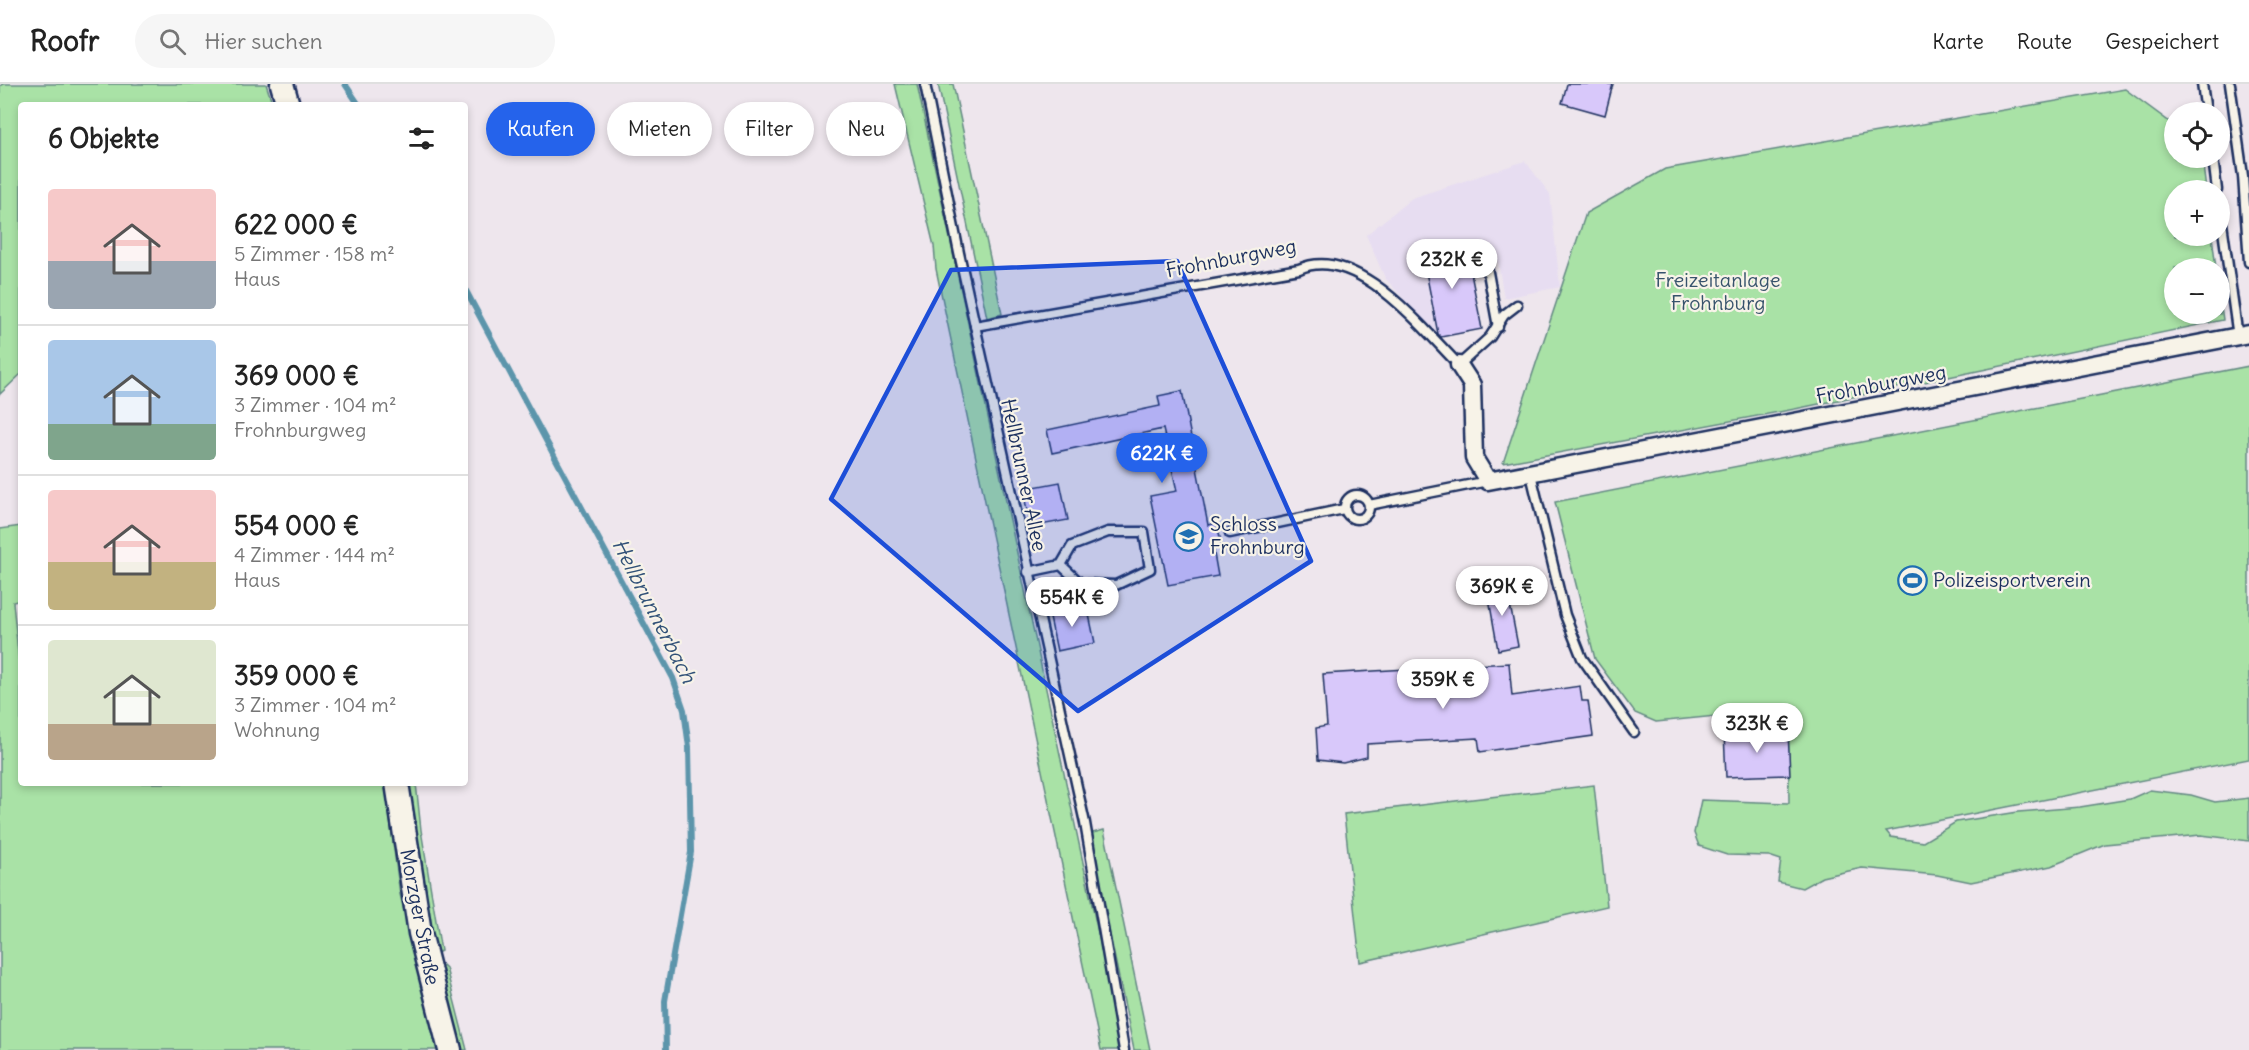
<!DOCTYPE html>
<html lang="de">
<meta charset="utf-8">
<style>
:root{--surface:#fff;--page:#f6f6f6;--text:#222;--muted:#767676;--line:#e0e0e0;--accent:#2563eb}
body{margin:0;font-family:Delius,sans-serif;background:var(--page);color:var(--text);height:100vh;display:flex;flex-direction:column;font-size:22px;white-space:nowrap}
*{box-sizing:border-box;margin:0}
p{font-size:20px;color:var(--muted)}
.icon{flex:none;width:33px;height:33px;fill:none;stroke:currentColor;stroke-width:2;stroke-linecap:round;stroke-linejoin:round}
.map{position:relative;flex:1;overflow:hidden}
.side{position:absolute;left:18px;top:18px;width:450px;height:684px;display:flex;flex-direction:column;background:var(--surface);border-radius:6px;box-shadow:0 3px 9px #0003}
.side>*{flex:none}
.top-card{position:absolute;left:486px;top:18px;width:570px;height:54px;display:flex;gap:12px}
.buttons{position:absolute;left:2164px;top:18px;display:grid;gap:12px}
.buttons a{display:grid;place-items:center;width:66px;height:66px;border-radius:50%;background:var(--surface);box-shadow:0 3px 9px #0003;font-size:30px}
.price{position:absolute;translate:-50% -51px;padding:0 14px;border-radius:21px;background:#fff;color:#222;font-size:20px;line-height:39px;filter:drop-shadow(0 2px 3px #0008)}
.price::after{content:'';position:absolute;left:50%;top:36px;width:18px;height:14px;margin-left:-9px;background:inherit;clip-path:polygon(0 0,100% 0,50% 100%)}
.price.current{background:var(--accent);color:#fff}
ul{padding:0;list-style:none}
li{display:flex;align-items:center;gap:18px;height:150px;padding:0 30px}
li+li{border-top:2px solid var(--line)}
li span{display:grid;place-items:center;flex:none;width:168px;height:120px;border-radius:6px;color:#555}
li>.icon{margin-inline-start:auto}
span .icon{width:72px;height:72px;fill:#fffc;stroke-width:1}
li b{font-size:26px}
h2{display:flex;justify-content:space-between;align-items:center;height:72px;padding:0 30px;font-size:26px}
.chip{padding:0 21px;border-radius:27px;background:var(--surface);box-shadow:0 3px 9px #0003;font-size:21px;line-height:54px}
.chip.current{background:var(--accent);color:#fff}
header{display:flex;align-items:center;gap:36px;box-sizing:border-box;height:84px;padding:0 30px;background:var(--surface);border-bottom:2px solid var(--line)}
header strong{font-size:28px}
nav{display:flex;gap:33px;margin-inline-start:auto;font-size:21px}
.search{width:420px;height:54px;background:var(--page);display:flex;align-items:center;gap:15px;box-sizing:border-box;padding:0 21px;border-radius:33px;color:var(--muted);font-size:22px}
.map>svg:first-child{display:block}
</style>
<header>
<strong>Roofr</strong>
<div class="search"><svg class="icon" aria-label="search" viewBox="0 0 24 24"><circle cx="10" cy="10" r="6"/><path d="M15 15l6 6"/></svg>Hier suchen</div>
<nav><a>Karte</a><a>Route</a><a>Gespeichert</a></nav>
</header>
<div class="map">
<svg width="2249" height="966" viewBox="0 0 2249 966">
<rect width="100%" height="100%" fill="#eee6ed"/>
<filter id="ink" filterUnits="userSpaceOnUse"><feTurbulence type="fractalNoise" baseFrequency=".0167" numOctaves="2"/><feDisplacementMap in="SourceGraphic" scale="12" xChannelSelector="R" yChannelSelector="G"/><feConvolveMatrix kernelMatrix="1 2 1 2 8 2 1 2 1" color-interpolation-filters="sRGB"/></filter>
<g filter="url(#ink)">
<path fill="#e7ddf1" d="M1525 77 1550 110 1560 203 1504 214 1498 178 1470 182 1482 245 1439 254 1385 194 1366 151 1412 114Z"/>
<g fill="#a9e2a6" stroke="#628882" stroke-width="1.5">
<path d="M3 0H266L273 21H21V290L0 310V2Z"/>
<path d="M895 0H917L1123 966H1101L936 185 934 162Z"/>
<path d="M938 0H953L1002 230 987 234Z"/>
<path d="M2125 5 2175 42V74H2202L2206 106H2175V152H2212L2216 184H2175V230H2220V215L2223 236 1795 325 1503 379 1586 129 1665 85Z"/>
<path d="M2249 282V675L1886 747 1891 753 1923 758 1956 738 2018 728 2080 723 2130 715 2150 706 2191 711 2215 718 2249 714V757L2201 751 2105 760 2051 782 1971 798 1937 791 1862 784 1822 793 1802 804 1778 798 1781 776 1769 772 1727 771 1699 762 1694 749 1701 716 1789 719 1788 625 1656 638 1635 629 1595 575 1555 418Z"/>
<path d="M21 442V516L13 518 19 579H21V699H385L400 810 437 966H0V445Z"/>
<path d="M409 699H416L421 746 441 867 437 869 435 867 416 768Z"/>
<path d="M1594 701 1607 822 1360 878 1344 730Z"/>
<path d="M1104 746 1150 966H1134L1089 750Z"/>
<path d="M443 881 446 884 467 966H461L439 886Z"/>
</g>
<g fill="none" stroke-linecap="round" stroke-linejoin="round">
<g stroke="#5c95ab" stroke-width="6">
<path d="M345 0 359 21"/>
<path d="M465 205 673 594 684 626 689 663 691 768 665 917 666 966"/>
</g>
</g>
<g fill="#d8c8fa" stroke="#1b2f5e" stroke-width="1.5">
<path d="M1567 0H1613L1605 31 1562 19Z"/>
<path d="M1465 159 1482 245 1441 253 1438 250 1422 167Z"/>
<path d="M1182 307 1208 441 1217 439 1222 463 1213 464 1218 492 1168 501 1150 412 1177 407 1163 345 1052 369 1047 346 1160 322 1158 312Z"/>
<path d="M1060 398 1068 436 1030 443 1023 405Z"/>
<path d="M1506 500 1518 562 1498 566 1487 504Z"/>
<path d="M1087 521 1095 559 1057 567 1049 529Z"/>
<path d="M1509 579 1512 612 1580 602 1582 617H1588L1593 652 1480 668 1478 654 1367 660V673L1343 679 1318 676 1316 644 1327 642 1323 590Z"/>
<path d="M1788 646 1790 691 1726 693 1724 649Z"/>
</g>
<g fill="none" stroke-linecap="round" stroke-linejoin="round">
<defs>
<g id="lane">
<path d="M925 0 959 169 1085 739 1124 966"/>
<path d="M2202 0 2206 28"/>
<path d="M2230 0 2243 92 2249 178"/>
<path d="M2213 74 2217 106"/>
<path d="M2220 125 2238 253"/>
<path d="M1487 183 1498 243"/>
<path d="M975 242 1299 185C1356 159 1422 244 1459 281L1490 253 1504 231 1517 221"/>
<path d="M1531 390 1565 531 1582 574 1634 648"/>
<circle cx="1357" cy="423" r="12"/>
<path d="M1369 421 1488 397"/>
<path d="M1230 449 1344 425"/>
<path d="M1028 488 1061 481 1081 500 1116 501 1150 485 1144 448H1108L1072 462 1061 481"/>
</g>
<path id="street" d="M1459 281 1472 301 1474 374 1488 397 2249 250"/>
<g id="secondary">
<path d="M282 0 288 21"/>
<path d="M397 699 420 849 450 966"/>
</g>
</defs>
<use href="#lane" stroke="#1b2f5e" stroke-width="13"/>
<use href="#street" stroke="#1b2f5e" stroke-width="21"/>
<use href="#secondary" stroke="#1b2f5e" stroke-width="27"/>
<use href="#lane" stroke="#f7f3e8" stroke-width="8"/>
<use href="#street" stroke="#f7f3e8" stroke-width="16"/>
<use href="#secondary" stroke="#f7f3e8" stroke-width="22"/>
</g>
</g>
<path fill="#1d4ed8" fill-opacity="0.2" stroke="#1d4ed8" stroke-width="4.5" stroke-linejoin="round" d="M1177 177 1311 477 1078 627 831 415 951 186Z"/>
<defs>
<symbol id="university-ring" viewBox="-11 -11 22 22"><circle r="9.5" fill="#f7f3e8" stroke="#1f6fb2" stroke-width="1.5"/><path d="M0-5L7-2L0 1L-7-2ZM-4 1L0 2.5L4 1V4Q0 6-4 4Z" fill="#1f6fb2"/></symbol>
<symbol id="stadium-ring" viewBox="-11 -11 22 22"><circle r="9.5" fill="#f7f3e8" stroke="#1f6fb2" stroke-width="1.5"/><path d="M0-5a6.5 5 0 1 0 0 10a6.5 5 0 1 0 0-10ZM-3.5-1.8h7v3.6h-7Z" fill="#1f6fb2"/></symbol>
</defs>
<g fill-rule="evenodd">
<use href="#university-ring" x="1172" y="436" width="33" height="33"/>
<use href="#stadium-ring" x="1896" y="480" width="33" height="33"/>
</g>
<g text-anchor="middle" stroke-width="4.5" stroke-linejoin="round" paint-order="stroke">
<g font-size="20" fill="#1b2f5e" stroke="#f7f3e8">
<text transform="translate(1231 174) rotate(-11)" y="7">Frohnburgweg</text>
<text transform="translate(1881 300) rotate(-11)" y="7">Frohnburgweg</text>
<text transform="translate(1024 391) rotate(78)" y="7">Hellbrunner Allee</text>
<text transform="translate(420 833) rotate(79)" y="7">Morzger Straße</text>
</g>
<g font-size="20" fill="#37536c" stroke="#f7f3e8">
<text x="1718" y="203">Freizeitanlage<tspan x="1718" dy="23">Frohnburg</tspan></text>
</g>
<g font-size="20" fill="#1b2f5e" stroke="#f7f3e8" text-anchor="start">
<text x="1210" y="447">Schloss<tspan x="1210" dy="23">Frohnburg</tspan></text>
<text x="1933" y="503">Polizeisportverein</text>
</g>
<g font-size="21" font-style="italic" fill="#315178" stroke="#f7f3e8">
<text transform="translate(654 527) rotate(63)" y="7">Hellbrunnerbach</text>
</g>
</g>
</svg>
<div class="buttons">
<a><svg class="icon" aria-label="locate" viewBox="0 0 24 24"><circle cx="12" cy="12" r="6"/><path d="M12 2v4M12 18v4M2 12h4M18 12h4"/></svg></a>
<a>+</a>
<a>−</a>
</div>
<b class="price" style="left:1452px;top:206px">232K €</b>
<b class="price current" style="left:1162px;top:400px">622K €</b>
<b class="price" style="left:1502px;top:533px">369K €</b>
<b class="price" style="left:1072px;top:544px">554K €</b>
<b class="price" style="left:1443px;top:626px">359K €</b>
<b class="price" style="left:1757px;top:670px">323K €</b>
<div class="top-card">
<a class="chip current">Kaufen</a>
<a class="chip">Mieten</a>
<a class="chip">Filter</a>
<a class="chip">Neu</a>
</div>
<section class="side">
<h2>6 Objekte<svg class="icon" aria-label="filters" viewBox="0 0 24 24"><path d="M4 7h16M4 17h16"/><circle cx="9" cy="7" r="2"/><circle cx="15" cy="17" r="2"/></svg></h2>
<ul>
<li><span style="background:linear-gradient(#f6c9c9 60%,#9aa5b1 0)"><svg class="icon" aria-label="home" viewBox="0 0 24 24"><path d="M3 11l9-7 9 7M6 9v11h12V9"/></svg></span><div><b>622 000 €</b><p>5 Zimmer · 158 m²</p><p>Haus</p></div></li>
<li><span style="background:linear-gradient(#a9c7e8 70%,#7fa58c 0)"><svg class="icon" aria-label="home" viewBox="0 0 24 24"><path d="M3 11l9-7 9 7M6 9v11h12V9"/></svg></span><div><b>369 000 €</b><p>3 Zimmer · 104 m²</p><p>Frohnburgweg</p></div></li>
<li><span style="background:linear-gradient(#f6c9c9 60%,#c2b280 0)"><svg class="icon" aria-label="home" viewBox="0 0 24 24"><path d="M3 11l9-7 9 7M6 9v11h12V9"/></svg></span><div><b>554 000 €</b><p>4 Zimmer · 144 m²</p><p>Haus</p></div></li>
<li><span style="background:linear-gradient(#dfe7d0 70%,#b9a48a 0)"><svg class="icon" aria-label="home" viewBox="0 0 24 24"><path d="M3 11l9-7 9 7M6 9v11h12V9"/></svg></span><div><b>359 000 €</b><p>3 Zimmer · 104 m²</p><p>Wohnung</p></div></li>
</ul>
</section>
</div>
